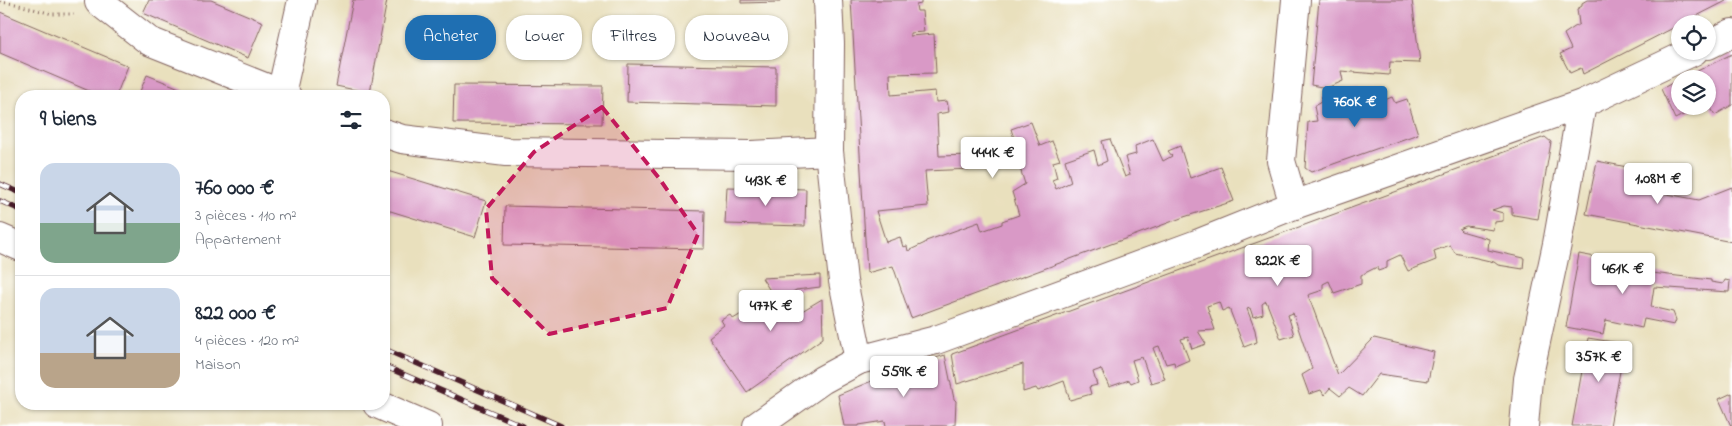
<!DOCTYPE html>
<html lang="fr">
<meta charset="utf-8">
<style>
:root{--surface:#fff;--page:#f6f6f7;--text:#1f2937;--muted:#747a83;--line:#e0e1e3;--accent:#1f6fb2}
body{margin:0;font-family:"Indie Flower",sans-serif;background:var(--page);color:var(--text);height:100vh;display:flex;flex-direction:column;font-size:19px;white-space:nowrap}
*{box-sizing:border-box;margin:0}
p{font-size:16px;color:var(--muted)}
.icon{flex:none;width:28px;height:28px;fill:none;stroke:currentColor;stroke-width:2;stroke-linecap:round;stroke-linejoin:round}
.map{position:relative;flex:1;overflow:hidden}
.drawer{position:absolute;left:15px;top:90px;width:375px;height:320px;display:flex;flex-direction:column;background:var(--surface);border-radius:20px;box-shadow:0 1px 4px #0004}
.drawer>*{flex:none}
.banner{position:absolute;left:405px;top:15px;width:475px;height:45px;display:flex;gap:10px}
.controls{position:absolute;left:1671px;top:15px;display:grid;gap:10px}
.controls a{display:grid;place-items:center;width:45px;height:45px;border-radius:50%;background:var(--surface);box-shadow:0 1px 4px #0004;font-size:25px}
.price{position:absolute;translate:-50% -42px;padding:0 11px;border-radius:5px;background:#fff;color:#222;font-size:16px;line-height:32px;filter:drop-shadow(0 1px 2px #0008)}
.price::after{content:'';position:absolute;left:50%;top:30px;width:15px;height:11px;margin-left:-8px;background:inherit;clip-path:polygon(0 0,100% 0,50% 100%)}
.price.current{background:var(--accent);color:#fff}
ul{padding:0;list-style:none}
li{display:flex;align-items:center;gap:15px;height:125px;padding:0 25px}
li+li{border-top:1px solid var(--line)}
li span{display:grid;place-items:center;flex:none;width:140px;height:100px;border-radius:15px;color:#555}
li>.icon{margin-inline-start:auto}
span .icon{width:60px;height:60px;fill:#fffc;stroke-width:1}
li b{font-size:21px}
h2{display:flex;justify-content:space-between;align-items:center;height:60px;padding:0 25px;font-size:21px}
.pill{padding:0 18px;border-radius:20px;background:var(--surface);box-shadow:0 1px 4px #0004;font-size:18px;line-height:45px}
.pill.current{background:var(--accent);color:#fff}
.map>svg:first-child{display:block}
</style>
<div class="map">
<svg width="1732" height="426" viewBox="0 0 1732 426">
<rect width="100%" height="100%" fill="#fff"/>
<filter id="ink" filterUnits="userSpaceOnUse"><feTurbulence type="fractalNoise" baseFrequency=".02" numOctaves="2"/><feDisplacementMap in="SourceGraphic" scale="10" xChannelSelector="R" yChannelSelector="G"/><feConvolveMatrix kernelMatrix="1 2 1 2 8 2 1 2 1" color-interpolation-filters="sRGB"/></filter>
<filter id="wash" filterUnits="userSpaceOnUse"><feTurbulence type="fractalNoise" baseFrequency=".0096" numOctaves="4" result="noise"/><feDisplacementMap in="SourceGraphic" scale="20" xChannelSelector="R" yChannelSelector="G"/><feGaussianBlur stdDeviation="1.12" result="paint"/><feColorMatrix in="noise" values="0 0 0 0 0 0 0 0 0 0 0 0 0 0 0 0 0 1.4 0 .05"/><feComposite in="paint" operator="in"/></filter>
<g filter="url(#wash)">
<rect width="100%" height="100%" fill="#e9e0bd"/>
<g id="blocks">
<g fill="#d999c6">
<path d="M149 0H211L263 22 248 58 143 13Z"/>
<path d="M353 0H387L370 93 336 86Z"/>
<path d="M741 0H780V2L741 3Z"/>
<path d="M851 0H921V4L916 5 917 11H922L924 32 910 33V36L934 34 936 73 890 74 891 95 935 91 936 102 947 101 949 112 937 114 939 156 971 155 972 169 925 171 928 206 876 211 886 242 900 237 903 247 907 246 908 251 925 243 926 241 979 222 982 231 1002 224V221L1019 215 1012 192 1025 184 1019 165 1009 163 1007 150 1017 148 1011 129 1031 122 1040 146 1052 141 1060 160 1053 162 1057 178 1052 180 1056 189 1071 182 1065 160 1094 150 1098 165 1107 161 1102 141 1110 139 1125 177 1130 175 1125 157 1136 154 1135 146 1153 139 1163 161 1172 156 1168 151 1180 146 1190 178 1221 167 1234 201 1184 217 911 318 893 266 867 273Z"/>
<path d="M1319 0H1412L1420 63 1390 62 1389 75 1341 71 1343 81 1327 88 1311 85Z"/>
<path d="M1587 0H1728L1583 74 1581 68 1570 73 1560 54 1571 49 1564 34 1579 24 1577 9 1582 6V3Z"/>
<path d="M0 12 128 66 116 96H101L0 53Z"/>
<path d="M1732 54V105L1715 115 1708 103V79H1681Z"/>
<path d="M628 64 776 67V106L627 102Z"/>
<path d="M147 75 172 85 198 96H138Z"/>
<path d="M1680 79V106H1701L1675 119 1661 89Z"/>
<path d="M454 85 603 86 602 124 453 123Z"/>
<path d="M1344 90 1346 93 1357 90 1361 101 1372 98 1375 104 1392 97 1395 103 1407 99 1418 134 1311 172 1305 168 1308 122 1317 121 1314 106 1321 102 1322 97 1328 94Z"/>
<path d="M1545 137 1551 142 1538 219 1514 215 1512 214V207L1504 206 1492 210 1503 213V221L1494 222 1493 230 1466 226 1459 229 1461 231 1489 239 1488 250 1524 258 1523 269 1498 265 1494 262 1455 253 1450 245 1434 251 1436 260 1408 271 1400 255 1387 261V268L1378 271 1377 267 1361 275V284L1334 293 1329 281 1323 284V290L1308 295 1338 375 1374 338 1434 352 1428 381 1379 374 1362 396 1349 388 1340 396 1330 388 1324 395 1321 390 1309 394 1302 375 1312 369 1293 313 1288 315 1294 335 1281 339 1266 301 1262 304 1263 314 1253 317 1250 308 1247 309 1255 330 1257 342 1244 347 1229 308 1222 311 1219 302 1207 306 1215 330 1198 331 1206 344 1192 349 1188 337 1181 339 1189 360 1175 366 1174 362 1166 364 1159 346 1153 348 1165 379 1151 383 1142 357 1132 360 1138 380 1131 383 1129 380 1109 387 1101 369 1093 372 1097 385 1089 387 1091 394 1070 400 1064 381 1038 391 1036 388 1023 392V364L957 384 952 354Z"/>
<path d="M1597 161 1637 169 1635 188 1699 200 1732 187V242L1586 214Z"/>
<path d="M384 170 486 201 475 237 384 209Z"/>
<path d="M727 187 806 189 805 226 725 224Z"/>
<path d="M505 206 705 211 704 249 504 245Z"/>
<path d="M1579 254 1622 262 1621 272 1634 274 1635 271 1711 280V282L1723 284 1725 280 1730 281 1729 292 1654 287 1651 307 1673 312 1676 320 1674 325 1644 319 1642 328 1606 320 1603 334 1566 327Z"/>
<path d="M820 275V287L796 290 790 294 802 311 822 299 823 338 747 392 709 337 724 325 721 320 730 315 733 319 758 304 767 316 774 312 768 301 774 297 762 278Z"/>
<path d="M1588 338 1625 344 1610 426H1572Z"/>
<path d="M945 355 954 399 956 401 955 424 951 426H886L885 421 859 425V426H844L838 395 898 370Z"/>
<path d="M1732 393V426H1731L1719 399Z"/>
</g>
</g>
</g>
<g filter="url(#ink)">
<use href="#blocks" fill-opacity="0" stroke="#82635e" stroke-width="1"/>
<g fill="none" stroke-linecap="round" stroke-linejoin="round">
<defs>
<g id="minor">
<path d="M828 0 830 44 829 151 843 281 859 360"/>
<path d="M99 2 149 41 287 96"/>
<path d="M1708 45 1732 33"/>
<path d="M281 94 302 0"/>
<path d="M384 133 402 139 506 152 751 155 829 151"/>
<path d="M1294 205 1281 161 1296 0"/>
<path d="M0 238 21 247"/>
<path d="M377 404 428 426"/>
<path d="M757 426 822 380 859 360 936 340 1197 244 1294 205 1582 104 1694 51"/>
<path d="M1524 426 1528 379 1557 244 1582 104"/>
</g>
</defs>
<use href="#minor" stroke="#82635e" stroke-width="30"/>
<path stroke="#82635e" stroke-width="3" stroke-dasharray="1 4" stroke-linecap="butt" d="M0 2 15 4 52 14H74"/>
<use href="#minor" stroke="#fff" stroke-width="28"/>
<defs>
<g id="rail">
<path d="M0 184 21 193"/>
<path d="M0 201 21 210"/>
<path d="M384 349 561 426"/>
<path d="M384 366 523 426"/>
</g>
</defs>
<use href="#rail" stroke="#4a1f2b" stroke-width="5.5"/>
<use href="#rail" stroke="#fff" stroke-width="4" stroke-dasharray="11" stroke-linecap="butt"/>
</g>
</g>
<path fill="#c2185b" fill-opacity="0.2" stroke="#c2185b" stroke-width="4" stroke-dasharray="10 6" stroke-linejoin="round" d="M602 107 659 178 698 234 667 308 549 334 492 278 486 209 534 152Z"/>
</svg>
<div class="controls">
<a><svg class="icon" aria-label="locate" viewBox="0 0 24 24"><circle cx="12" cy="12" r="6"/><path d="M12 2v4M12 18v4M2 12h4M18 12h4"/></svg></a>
<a><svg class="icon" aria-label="layers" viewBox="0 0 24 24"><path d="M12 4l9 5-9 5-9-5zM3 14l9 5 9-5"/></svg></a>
</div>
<b class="price current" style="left:1355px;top:128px">760K €</b>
<b class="price" style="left:993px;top:179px">444K €</b>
<b class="price" style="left:1658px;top:205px">1.08M €</b>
<b class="price" style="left:766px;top:207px">413K €</b>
<b class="price" style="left:1278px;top:287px">822K €</b>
<b class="price" style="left:1623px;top:295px">461K €</b>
<b class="price" style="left:771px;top:332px">477K €</b>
<b class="price" style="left:1599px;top:383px">357K €</b>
<b class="price" style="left:904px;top:398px">559K €</b>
<div class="banner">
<a class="pill current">Acheter</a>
<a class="pill">Louer</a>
<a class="pill">Filtres</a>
<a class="pill">Nouveau</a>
</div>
<section class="drawer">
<h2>9 biens<svg class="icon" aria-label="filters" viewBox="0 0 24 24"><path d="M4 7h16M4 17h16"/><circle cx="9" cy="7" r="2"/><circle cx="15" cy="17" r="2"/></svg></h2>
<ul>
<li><span style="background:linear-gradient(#c9d6e8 60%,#7fa58c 0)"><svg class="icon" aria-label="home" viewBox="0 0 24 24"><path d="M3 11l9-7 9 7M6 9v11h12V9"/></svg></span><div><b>760 000 €</b><p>3 pièces · 110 m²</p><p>Appartement</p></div></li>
<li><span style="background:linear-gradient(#c9d6e8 65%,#b9a48a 0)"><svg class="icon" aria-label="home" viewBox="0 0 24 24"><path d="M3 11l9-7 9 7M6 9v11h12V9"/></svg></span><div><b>822 000 €</b><p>4 pièces · 120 m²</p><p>Maison</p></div></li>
</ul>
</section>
</div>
